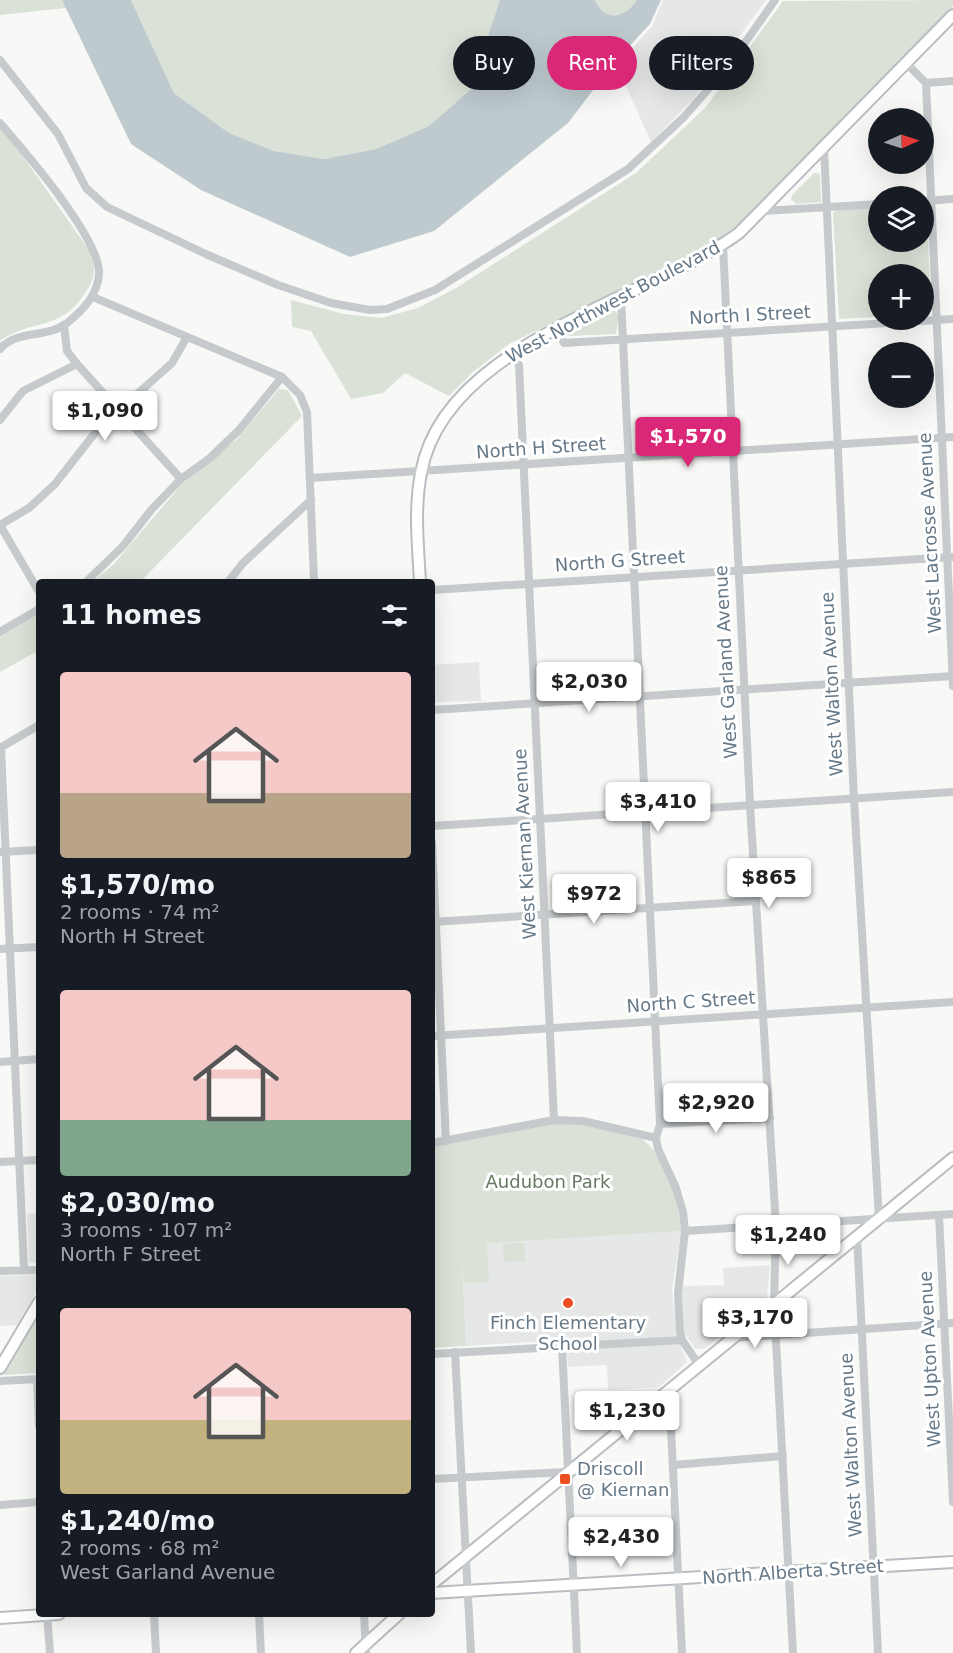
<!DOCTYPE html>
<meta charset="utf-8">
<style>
:root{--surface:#171b24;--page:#242831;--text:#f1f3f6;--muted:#9ea1a6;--accent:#db2777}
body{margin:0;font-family:"DejaVu Sans",sans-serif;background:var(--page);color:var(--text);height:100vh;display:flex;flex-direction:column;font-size:22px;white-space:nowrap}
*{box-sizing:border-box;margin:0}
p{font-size:20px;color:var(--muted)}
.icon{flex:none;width:33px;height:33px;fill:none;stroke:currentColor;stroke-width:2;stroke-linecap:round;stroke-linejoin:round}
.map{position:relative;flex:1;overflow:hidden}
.drawer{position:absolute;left:36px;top:579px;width:399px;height:1038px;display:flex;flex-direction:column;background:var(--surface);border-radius:6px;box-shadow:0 6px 24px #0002}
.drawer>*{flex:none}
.guide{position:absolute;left:453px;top:36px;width:410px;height:54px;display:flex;gap:12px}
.needle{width:39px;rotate:87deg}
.buttons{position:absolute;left:868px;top:108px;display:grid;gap:12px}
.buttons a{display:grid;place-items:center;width:66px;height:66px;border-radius:50%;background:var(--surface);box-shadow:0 6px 24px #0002;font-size:30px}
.price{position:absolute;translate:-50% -51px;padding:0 14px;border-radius:6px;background:#fff;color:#222;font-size:20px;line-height:39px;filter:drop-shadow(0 2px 3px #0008)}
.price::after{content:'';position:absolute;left:50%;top:36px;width:18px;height:14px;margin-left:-9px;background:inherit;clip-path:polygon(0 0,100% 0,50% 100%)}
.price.selected{background:var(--accent);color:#fff}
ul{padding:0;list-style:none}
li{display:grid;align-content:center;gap:12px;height:318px;padding:0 24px}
li span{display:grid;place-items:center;height:186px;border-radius:6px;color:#555}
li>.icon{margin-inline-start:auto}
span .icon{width:108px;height:108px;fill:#fffc;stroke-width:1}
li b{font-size:26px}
h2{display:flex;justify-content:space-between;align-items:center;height:72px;padding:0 24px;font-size:26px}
.pill{padding:0 21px;border-radius:27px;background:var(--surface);box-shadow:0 6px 24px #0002;font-size:21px;line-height:54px}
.pill.selected{background:var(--accent);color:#fff}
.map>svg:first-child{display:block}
</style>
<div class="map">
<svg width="953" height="1653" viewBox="0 0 953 1653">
<rect width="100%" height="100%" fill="#f8f8f6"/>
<g fill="#e6e7e7">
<path d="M663 0H766L695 97 651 142 617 66 652 26Z"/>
<path d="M479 662 481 701 435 702 432 665Z"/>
<path d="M39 1213V1262L29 1263 27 1214Z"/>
<path d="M681 1231 672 1291 677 1336 687 1362 659 1387 608 1390 607 1365 568 1367 566 1340 466 1346 461 1244Z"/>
<path d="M770 1265 767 1298 706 1348 696 1349 684 1333 682 1286 724 1285 723 1268Z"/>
<path d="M39 1275V1287L17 1325 0 1326V1276Z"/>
</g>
<g fill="#dae1d6">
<path d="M0 0H62L66 8 0 15Z"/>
<path d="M131 0H500L470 90 429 126 376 149 324 159 274 151 229 133 174 93Z"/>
<path d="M595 0H637C624 19 605 22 595 0Z"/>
<path d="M953 0V6L740 223 708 246 509 344 473 372 449 396 405 373 383 393 351 399 311 331 292 327 291 300 344 314 381 318 418 308 456 288 636 173 706 107 783 1Z"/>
<path d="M0 124 89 250C96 265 96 276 87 290 61 333 34 317 0 341Z"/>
<path d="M814 173 820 174 821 202 796 204 791 199 792 195Z"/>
<path d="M924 205 927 209 931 312 924 315V274H879V317L839 319 833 213 837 210 879 207V242H924Z"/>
<path d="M610 311H615L619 316 616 334 567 336V332Z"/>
<path d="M279 389 288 390 302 416 140 582H92L113 565 182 484 237 439Z"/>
<path d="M39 614V650L0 672V637Z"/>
<path d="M547 1124H583L642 1139C668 1159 678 1200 681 1231L487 1243 489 1282 464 1283 462 1258 466 1346 432 1348V1146Z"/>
<path d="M524 1243 525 1261 504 1262 503 1244Z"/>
<path d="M39 1314V1373L4 1375Z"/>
</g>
<path fill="#becace" d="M62 0H131L174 93 229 133 274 151 324 159 376 149 429 126 470 90 500 0H595C605 22 624 19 637 0H661L650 24 613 64 568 123 434 231 350 257 201 190 131 144Z"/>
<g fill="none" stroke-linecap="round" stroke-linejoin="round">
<defs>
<g id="major">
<path d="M420 582C418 545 414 509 421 473 444 343 644 302 739 233L953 15"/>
<path d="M0 1368 39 1302"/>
<path d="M432 1584 953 1158"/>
<path d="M432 1593 953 1562"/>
<path d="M0 1618 59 1614"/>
<path d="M356 1653 399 1614"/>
</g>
</defs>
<use href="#major" stroke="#b9bdc1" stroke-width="14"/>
<g stroke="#c6cacd" stroke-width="8">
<path d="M0 60 58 134 86 188 107 207 208 255 278 285 331 303 370 310 387 309 435 290 628 169 684 117 730 64 775 0"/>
<path d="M906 63 926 83 953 686"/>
<path d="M926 83 953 81"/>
<path d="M0 123C24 151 102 240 99 275 97 296 82 311 67 323 46 339 18 329 0 349"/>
<path d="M824 148 854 799 879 1218"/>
<path d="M924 201 953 199"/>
<path d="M763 211 879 204"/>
<path d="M723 245 750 805 776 1226 774 1304 793 1653"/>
<path d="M93 297 282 377 300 395 307 412 314 582"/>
<path d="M621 298 660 1124 656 1138 658 1149 676 1188 683 1212 685 1231 678 1293 680 1332 682 1340 699 1365"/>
<path d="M64 325 67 351 77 364 181 479"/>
<path d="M557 330 564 343 953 319"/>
<path d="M512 353 519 365 554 1120"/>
<path d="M0 420 23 391 77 364"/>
<path d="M310 478 953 437"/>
<path d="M0 525 29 508 55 484 98 429 172 363 187 337"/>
<path d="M0 525 39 592"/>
<path d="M86 582 123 546 152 509 181 479 210 458 239 430 282 377"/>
<path d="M228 582 243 563 311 500"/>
<path d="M432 590 952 557"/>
<path d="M0 632 39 609"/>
<path d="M432 710 953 676"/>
<path d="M1 747 24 1269"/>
<path d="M0 748 39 725"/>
<path d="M432 826 953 792"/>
<path d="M432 842 446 1141"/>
<path d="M0 852 39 850"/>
<path d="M432 922 755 901"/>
<path d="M0 949 39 947"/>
<path d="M432 1036 953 1002"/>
<path d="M0 1062 39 1059"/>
<path d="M660 1124 770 1118"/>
<path d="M432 1143 554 1120 583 1121 656 1138"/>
<path d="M0 1162 39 1160"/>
<path d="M939 1215 953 1502"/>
<path d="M685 1231 953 1214"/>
<path d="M857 1236 878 1653"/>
<path d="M0 1271 39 1270"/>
<path d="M732 1338 953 1323"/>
<path d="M562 1346 577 1653"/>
<path d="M455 1352 471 1653"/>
<path d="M432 1354 682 1340"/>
<path d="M37 1379 39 1425"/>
<path d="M0 1381 39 1379"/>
<path d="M669 1389 682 1653"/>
<path d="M673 1465 783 1456"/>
<path d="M432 1479 567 1472"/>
<path d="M0 1505 39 1502"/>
<path d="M47 1614 50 1653"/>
<path d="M154 1614 156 1653"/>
<path d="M259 1614 261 1653"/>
<path d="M364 1614 366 1653"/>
</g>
<use href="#major" stroke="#fff" stroke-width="10"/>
</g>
<g fill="#ed4f21" stroke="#fff" stroke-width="2">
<circle cx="568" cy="1303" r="6"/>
<rect x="559" y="1473" width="12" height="12" rx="3"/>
</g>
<g text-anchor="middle" stroke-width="6" stroke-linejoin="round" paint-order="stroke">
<g font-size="18" fill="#667988" stroke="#fff">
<text transform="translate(613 302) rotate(-28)" y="6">West Northwest Boulevard</text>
<text transform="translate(750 315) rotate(-3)" y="6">North I Street</text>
<text transform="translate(541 448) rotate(-4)" y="6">North H Street</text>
<text transform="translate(930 533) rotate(-93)" y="6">West Lacrosse Avenue</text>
<text transform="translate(620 561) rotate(-4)" y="6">North G Street</text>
<text transform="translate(726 662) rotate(-93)" y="6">West Garland Avenue</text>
<text transform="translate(832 684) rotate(-93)" y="6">West Walton Avenue</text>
<text transform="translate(525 844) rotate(-93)" y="6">West Kiernan Avenue</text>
<text transform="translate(691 1002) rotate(-4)" y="6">North C Street</text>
<text transform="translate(930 1359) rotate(-93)" y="6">West Upton Avenue</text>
<text transform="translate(851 1445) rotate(-93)" y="6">West Walton Avenue</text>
<text transform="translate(793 1572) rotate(-4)" y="6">North Alberta Street</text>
</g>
<g font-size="18" fill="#667a61" stroke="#fff">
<text x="548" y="1188">Audubon Park</text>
</g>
<g font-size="18" fill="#667988" stroke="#fff">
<text x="568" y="1329">Finch Elementary<tspan x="568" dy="21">School</tspan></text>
<text x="577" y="1475" text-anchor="start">Driscoll<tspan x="577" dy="21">@ Kiernan</tspan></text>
</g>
</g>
</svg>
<div class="buttons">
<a><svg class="needle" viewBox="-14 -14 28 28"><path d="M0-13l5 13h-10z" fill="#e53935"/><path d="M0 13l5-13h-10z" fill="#9ea1a6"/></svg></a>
<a><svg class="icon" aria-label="layers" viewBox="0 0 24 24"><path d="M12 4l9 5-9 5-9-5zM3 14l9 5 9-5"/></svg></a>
<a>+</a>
<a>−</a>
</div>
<b class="price" style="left:105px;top:442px">$1,090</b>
<b class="price selected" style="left:688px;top:468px">$1,570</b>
<b class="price" style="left:589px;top:713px">$2,030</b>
<b class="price" style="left:658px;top:833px">$3,410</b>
<b class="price" style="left:769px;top:909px">$865</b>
<b class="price" style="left:594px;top:925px">$972</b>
<b class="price" style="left:716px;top:1134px">$2,920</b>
<b class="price" style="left:788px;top:1266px">$1,240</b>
<b class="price" style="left:755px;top:1349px">$3,170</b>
<b class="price" style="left:627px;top:1442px">$1,230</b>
<b class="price" style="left:621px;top:1568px">$2,430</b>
<div class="guide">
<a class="pill">Buy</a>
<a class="pill selected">Rent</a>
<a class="pill">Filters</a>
</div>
<section class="drawer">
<h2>11 homes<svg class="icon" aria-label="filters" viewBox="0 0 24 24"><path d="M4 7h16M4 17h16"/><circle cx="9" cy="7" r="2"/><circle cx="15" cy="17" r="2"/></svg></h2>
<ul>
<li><span style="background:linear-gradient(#f6c9c9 65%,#b9a48a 0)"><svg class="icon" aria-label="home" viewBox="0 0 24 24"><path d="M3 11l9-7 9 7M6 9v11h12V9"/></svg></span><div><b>$1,570/mo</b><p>2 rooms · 74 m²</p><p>North H Street</p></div></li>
<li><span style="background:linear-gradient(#f6c9c9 70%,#7fa58c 0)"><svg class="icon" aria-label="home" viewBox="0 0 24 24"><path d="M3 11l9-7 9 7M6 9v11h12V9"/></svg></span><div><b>$2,030/mo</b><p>3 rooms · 107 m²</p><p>North F Street</p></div></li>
<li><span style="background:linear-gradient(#f6c9c9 60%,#c2b280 0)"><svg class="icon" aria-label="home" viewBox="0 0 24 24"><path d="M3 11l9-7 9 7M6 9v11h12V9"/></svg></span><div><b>$1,240/mo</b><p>2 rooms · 68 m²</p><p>West Garland Avenue</p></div></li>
</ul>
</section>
</div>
